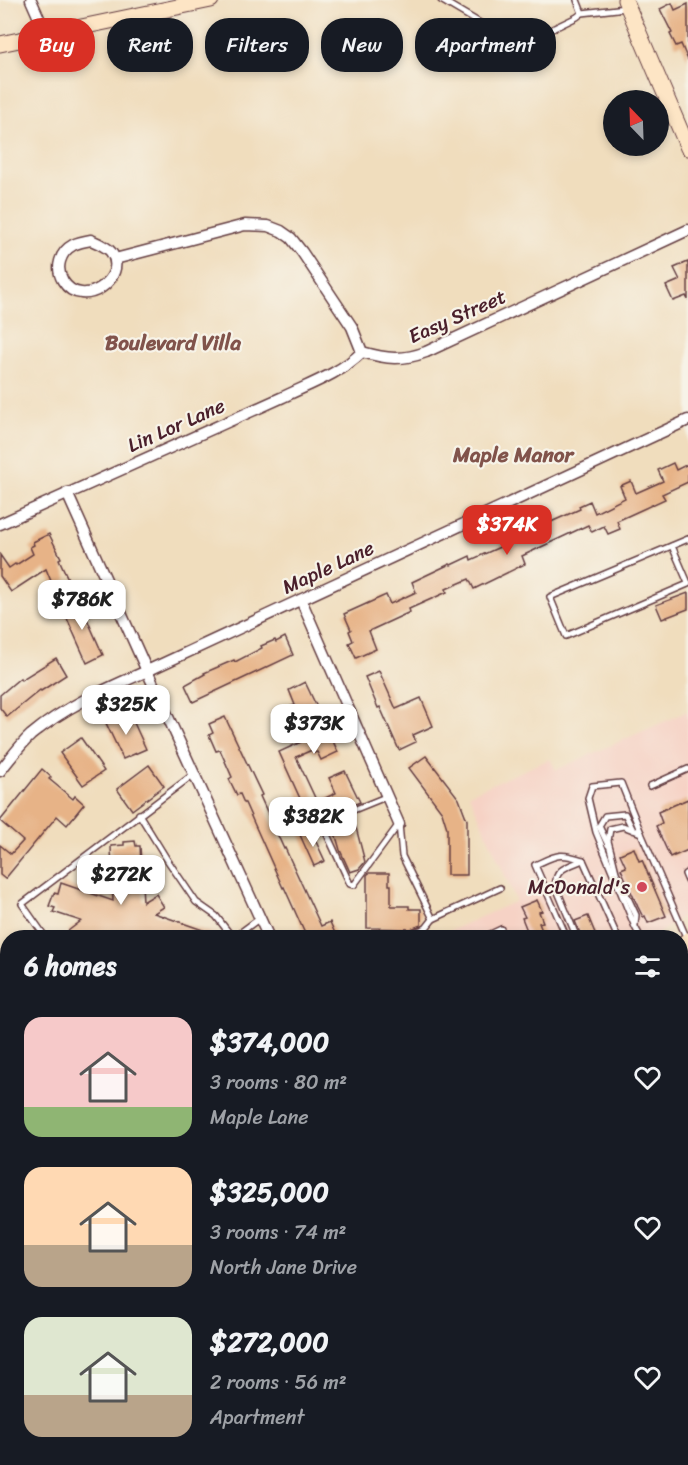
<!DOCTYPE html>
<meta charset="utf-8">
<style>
:root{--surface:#171b24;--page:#242831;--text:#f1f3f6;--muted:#9ea1a6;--accent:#d93025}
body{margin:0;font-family:Sriracha,sans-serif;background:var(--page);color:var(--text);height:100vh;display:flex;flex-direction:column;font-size:22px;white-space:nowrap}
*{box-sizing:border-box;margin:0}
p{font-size:20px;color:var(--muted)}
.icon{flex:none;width:33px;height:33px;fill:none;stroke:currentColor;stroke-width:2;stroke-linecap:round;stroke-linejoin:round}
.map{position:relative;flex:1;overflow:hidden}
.details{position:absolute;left:0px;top:930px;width:688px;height:536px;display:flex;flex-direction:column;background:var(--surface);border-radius:24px 24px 0 0;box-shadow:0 3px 9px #0003}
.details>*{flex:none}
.hud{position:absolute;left:18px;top:18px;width:652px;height:54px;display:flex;gap:12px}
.needle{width:39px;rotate:337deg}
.buttons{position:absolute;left:603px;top:90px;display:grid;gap:12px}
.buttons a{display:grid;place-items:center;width:66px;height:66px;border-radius:50%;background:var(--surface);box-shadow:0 3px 9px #0003;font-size:30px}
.price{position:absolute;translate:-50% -51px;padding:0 14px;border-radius:12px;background:#fff;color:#222;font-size:20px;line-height:39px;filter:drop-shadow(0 2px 3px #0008)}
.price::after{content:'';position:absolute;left:50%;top:36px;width:18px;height:14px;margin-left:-9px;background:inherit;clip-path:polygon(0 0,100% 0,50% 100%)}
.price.selected{background:var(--accent);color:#fff}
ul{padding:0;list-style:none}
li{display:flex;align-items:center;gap:18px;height:150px;padding:0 24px}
li span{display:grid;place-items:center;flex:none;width:168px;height:120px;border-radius:18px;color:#555}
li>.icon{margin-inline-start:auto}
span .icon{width:72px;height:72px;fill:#fffc;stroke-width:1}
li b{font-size:26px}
h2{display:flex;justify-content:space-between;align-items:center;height:72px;padding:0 24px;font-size:26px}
.chip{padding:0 21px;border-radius:24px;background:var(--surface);box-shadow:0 3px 9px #0003;font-size:21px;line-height:54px}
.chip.selected{background:var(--accent);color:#fff}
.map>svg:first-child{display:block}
</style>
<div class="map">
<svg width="688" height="1465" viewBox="0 0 688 1465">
<rect width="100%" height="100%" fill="#f7f3e8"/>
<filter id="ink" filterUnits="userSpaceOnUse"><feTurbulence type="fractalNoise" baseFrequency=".0167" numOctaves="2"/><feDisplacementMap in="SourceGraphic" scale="12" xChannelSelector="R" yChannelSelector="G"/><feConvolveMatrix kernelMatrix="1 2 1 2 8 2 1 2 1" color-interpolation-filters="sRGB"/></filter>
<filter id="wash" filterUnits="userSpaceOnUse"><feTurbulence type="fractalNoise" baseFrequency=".008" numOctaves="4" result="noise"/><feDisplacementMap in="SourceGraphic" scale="24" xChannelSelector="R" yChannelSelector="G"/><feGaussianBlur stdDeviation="1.35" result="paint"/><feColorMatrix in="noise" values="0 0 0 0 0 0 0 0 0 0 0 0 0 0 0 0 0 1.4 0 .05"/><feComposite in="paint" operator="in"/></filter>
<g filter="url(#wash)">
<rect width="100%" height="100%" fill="#f0ddbd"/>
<g fill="#f6d2c5">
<path d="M688 711V912L654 937 434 938 516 901 469 794 550 759 556 770Z"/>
<path d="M688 969V1465H675L672 1458H681V975Z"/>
<path d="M7 1099 8 1427 0 1433V1101Z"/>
<path d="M7 1458H192L188 1465H0Z"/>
</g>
<g id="blocks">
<g fill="#e7b387">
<path d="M672 3 675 10 688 4V60L681 44 676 46 670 34 672 33 660 9Z"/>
<path d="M688 262V300L686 296 673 301 666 286 680 280 674 268Z"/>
<path d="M673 463 676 470 688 464V482L662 494 665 499 617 521 620 529 608 534 604 526 592 532 588 525 522 556 525 564 474 589 469 579 446 589 447 592 409 609 410 612 369 631 376 649 356 658 349 643 353 641 349 631 351 630 344 614 386 595 390 604 416 592 412 582 450 564 451 565 470 556 471 560 502 546 500 541 549 519 551 522 580 509 579 506 590 501 595 513 625 498 620 486 631 481 636 493 663 481 658 470Z"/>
<path d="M49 534 61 558 59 559 68 579 53 586 46 569 11 592 0 576V555L9 568 15 564 16 565 33 554 30 547 34 545 33 542Z"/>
<path d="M688 593V609L662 619 656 605Z"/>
<path d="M74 598 81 612 83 610 103 655 87 663 61 605Z"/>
<path d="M285 637 293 655 193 702 185 685 205 674 204 673 234 660 235 662 262 648 261 646 275 640 276 642Z"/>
<path d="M56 658 66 675 41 691 40 690 7 717 0 708V695L20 678 21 680Z"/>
<path d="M379 671 396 709 421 698 433 726 413 735 416 742 399 750 380 707 378 708 365 677Z"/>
<path d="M305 682 338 752 321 760 317 752 314 753 312 750 296 757 317 802 336 793 329 778 345 771 360 802 336 812 333 805 308 816 279 752 301 742 298 734 301 733 289 707 295 705 289 690Z"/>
<path d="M129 712 146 749 123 759 106 723Z"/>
<path d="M225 717 262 795 260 796 284 849 285 848 321 926 330 922 337 938H307L284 887 283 888 245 803H244L240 794 237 795 229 779 232 777 220 750 216 751 209 735 213 733 209 724Z"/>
<path d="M81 738 104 771 83 785 60 753Z"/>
<path d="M426 756 459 799 467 820V875H447V828L442 812 409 768Z"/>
<path d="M149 765 164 786 132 810 117 789Z"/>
<path d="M42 769 51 777 49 779 73 799 75 796 84 804 67 825 57 816 5 879 0 875V845L11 854 23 841 0 821Z"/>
<path d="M688 799V850L674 856V855L670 857 656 826 662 823 658 812Z"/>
<path d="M353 816 365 862 359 869 350 872 340 850 333 826 341 823 340 821Z"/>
<path d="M311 831 325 861 314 866 300 835Z"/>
<path d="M135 841 136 846H140L143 902 156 894 164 907 154 913 220 936V938H74L68 931 81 921 53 912 55 908 49 906 54 893 58 894 61 883 113 901 111 846 124 845V842Z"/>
<path d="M634 848 639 861 642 860 666 916 648 923 645 916 643 917 638 907 621 869 626 867 620 854Z"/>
<path d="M369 873H389V885H391V906H409V909H421V925L411 929 367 928V875Z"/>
<path d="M537 900 542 911 539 912 543 922 539 923 545 938H530L522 918 525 917 520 907Z"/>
<path d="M588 916 597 938H582L575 921Z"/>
</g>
</g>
</g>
<g filter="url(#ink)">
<use href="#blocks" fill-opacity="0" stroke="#633c41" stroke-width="1.5"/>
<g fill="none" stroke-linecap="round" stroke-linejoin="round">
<defs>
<g id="lane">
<path d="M441 0 502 36 546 32 577 17 582 13 626 8"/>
<path d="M577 0 582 13"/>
<path d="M688 539 550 597 566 636 688 584"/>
<path d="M672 546 688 583"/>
<path d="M650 786 688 769"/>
<path d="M388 796 324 822V828L350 884 354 885 399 824"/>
<path d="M139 814 168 861 196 902 216 916 233 938"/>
<path d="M399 824 402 856 433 919 500 888"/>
<path d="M608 845 599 826 605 816 625 814 633 830"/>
<path d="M688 872 685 874 688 881"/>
<path d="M635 925 636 915 616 872 611 852 608 841 610 829 623 826 641 833"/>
<path d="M46 938 22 904 194 774"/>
<path d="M233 938 260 918"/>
<path d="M400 938 426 928 433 919"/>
<path d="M482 938 501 929 505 938"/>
<path d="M567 938 535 865C557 855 559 852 583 860L618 938"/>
<path d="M577 938 556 887C553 869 569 866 583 860"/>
<path d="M641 938 635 927 596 832 588 798 592 786 621 783 641 833 687 939"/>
<path d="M0 1041 8 1052"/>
<path d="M0 1279 8 1273"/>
<path d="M681 1353 688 1350"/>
<path d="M681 1390 688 1387"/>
<path d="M0 1401 8 1395"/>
<path d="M0 1412 8 1423"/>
<path d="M36 1458 41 1465"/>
<path d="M164 1458 167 1465"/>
<path d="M55 1465H57"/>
</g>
<g id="street">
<path d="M31 0 46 34"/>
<path d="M91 240C98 243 107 247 111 252 130 277 82 312 63 281 55 268 60 252 73 245 79 242 85 241 91 240Z"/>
<path d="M115 259 245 225 268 226 281 231 291 238 302 252 352 327 362 352C387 359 402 361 426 352L688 230"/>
<path d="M67 493 147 671 269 938"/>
<path d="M0 524 283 397C310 384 341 373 362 352"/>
<path d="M301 600 399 824"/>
<path d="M0 771C10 759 20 745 31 735 66 706 106 689 147 671L688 420"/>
<path d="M0 1091 8 1090"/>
<path d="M577 1458 580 1465"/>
<path d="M292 1465 296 1458"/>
<path d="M496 1465 501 1458"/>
</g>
<g id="secondary">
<path d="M625 0 688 148"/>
<path d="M0 44 211 0"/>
<path d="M681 945 688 940"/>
<path d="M0 1460 8 1454"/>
</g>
</defs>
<use href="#lane" stroke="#633c41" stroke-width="8"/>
<use href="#street" stroke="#633c41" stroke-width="13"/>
<use href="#secondary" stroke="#633c41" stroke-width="17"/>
<use href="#lane" stroke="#fff" stroke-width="5"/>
<use href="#street" stroke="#fff" stroke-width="10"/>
<use href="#secondary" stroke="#fde5c5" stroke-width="15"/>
</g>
</g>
<circle fill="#d1495b" stroke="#f7f3e8" stroke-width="2" cx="642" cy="887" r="6"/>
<g text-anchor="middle" stroke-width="4.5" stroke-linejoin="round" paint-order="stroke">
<g font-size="20" fill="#4a1f2b" stroke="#f7f3e8">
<text transform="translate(457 316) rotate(-24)" y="7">Easy Street</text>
<text transform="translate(176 425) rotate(-24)" y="7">Lin Lor Lane</text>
<text transform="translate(328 567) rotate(-25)" y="7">Maple Lane</text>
</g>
<g font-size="20" fill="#4a1f2b" stroke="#f7f3e8" text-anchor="end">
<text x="630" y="894">McDonald's</text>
</g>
<g font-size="21" font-weight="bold" fill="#81534b" stroke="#f7f3e8">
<text x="173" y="350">Boulevard Villa</text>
<text x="513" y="462">Maple Manor</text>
</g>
</g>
</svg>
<div class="buttons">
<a><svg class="needle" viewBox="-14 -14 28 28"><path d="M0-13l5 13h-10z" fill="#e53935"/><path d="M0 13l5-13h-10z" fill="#9ea1a6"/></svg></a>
</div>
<b class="price selected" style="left:507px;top:556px">$374K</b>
<b class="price" style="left:82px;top:631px">$786K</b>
<b class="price" style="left:126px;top:736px">$325K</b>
<b class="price" style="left:314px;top:755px">$373K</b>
<b class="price" style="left:313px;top:848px">$382K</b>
<b class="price" style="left:121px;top:906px">$272K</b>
<div class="hud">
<a class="chip selected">Buy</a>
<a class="chip">Rent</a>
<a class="chip">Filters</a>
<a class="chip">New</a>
<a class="chip">Apartment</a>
</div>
<section class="details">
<h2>6 homes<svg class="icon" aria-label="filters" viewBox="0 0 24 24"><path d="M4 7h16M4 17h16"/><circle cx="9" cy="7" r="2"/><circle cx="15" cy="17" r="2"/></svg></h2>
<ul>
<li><span style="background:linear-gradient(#f6c9c9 75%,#8fb573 0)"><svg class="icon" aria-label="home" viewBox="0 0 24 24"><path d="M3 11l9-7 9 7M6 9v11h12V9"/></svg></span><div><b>$374,000</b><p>3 rooms · 80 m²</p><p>Maple Lane</p></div><svg class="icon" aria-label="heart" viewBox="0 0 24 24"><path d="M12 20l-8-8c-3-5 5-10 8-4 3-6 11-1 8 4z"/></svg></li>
<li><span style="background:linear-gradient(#ffd9b3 65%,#b9a48a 0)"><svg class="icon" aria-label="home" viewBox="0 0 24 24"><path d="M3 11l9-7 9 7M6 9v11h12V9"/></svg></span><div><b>$325,000</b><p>3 rooms · 74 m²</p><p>North Jane Drive</p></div><svg class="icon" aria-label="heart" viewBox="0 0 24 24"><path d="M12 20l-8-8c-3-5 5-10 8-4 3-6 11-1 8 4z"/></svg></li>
<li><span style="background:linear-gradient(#dfe7d0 65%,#b9a48a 0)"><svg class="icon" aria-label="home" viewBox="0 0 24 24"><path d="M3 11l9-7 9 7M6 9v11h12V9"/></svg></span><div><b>$272,000</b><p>2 rooms · 56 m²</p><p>Apartment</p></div><svg class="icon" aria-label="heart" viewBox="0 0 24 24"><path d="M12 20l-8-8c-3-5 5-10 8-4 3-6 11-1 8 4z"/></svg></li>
</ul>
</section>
</div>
